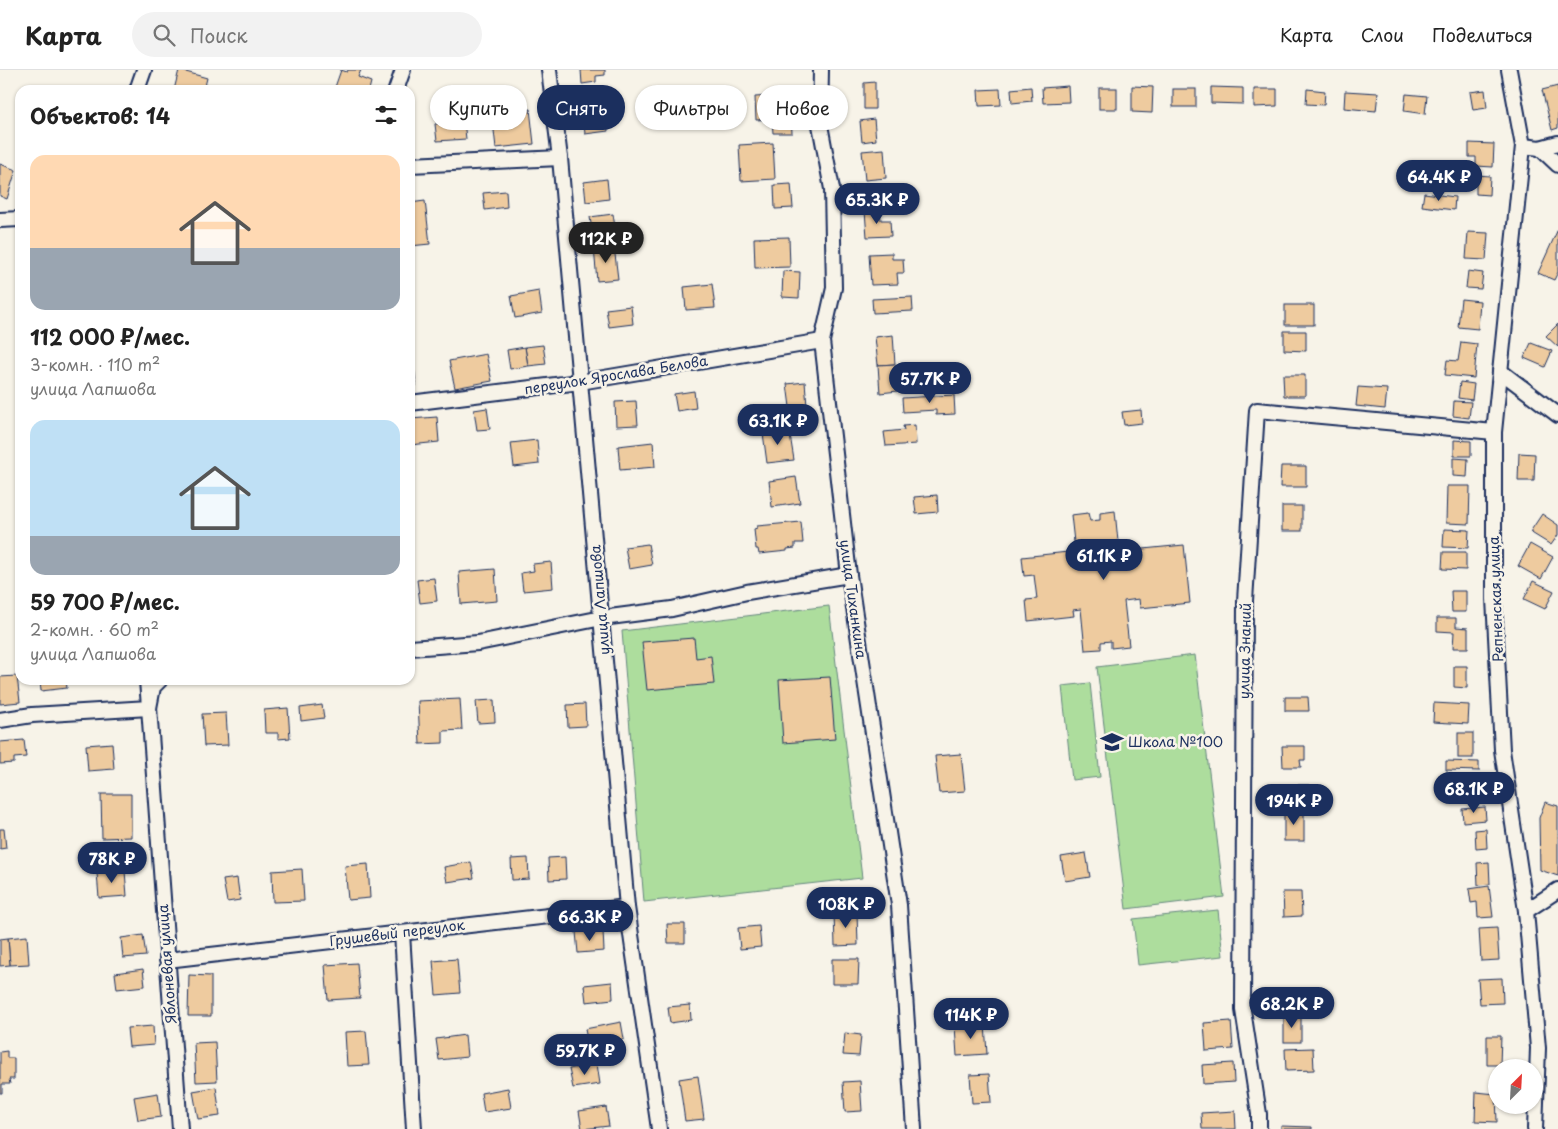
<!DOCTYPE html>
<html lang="ru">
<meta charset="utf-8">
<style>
:root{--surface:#fff;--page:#f2f2f2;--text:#222;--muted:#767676;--line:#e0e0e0;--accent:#1b2f5e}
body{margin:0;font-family:"Playpen Sans",sans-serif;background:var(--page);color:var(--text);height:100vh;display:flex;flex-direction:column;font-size:19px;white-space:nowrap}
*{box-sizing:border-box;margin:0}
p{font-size:16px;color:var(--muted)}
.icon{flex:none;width:28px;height:28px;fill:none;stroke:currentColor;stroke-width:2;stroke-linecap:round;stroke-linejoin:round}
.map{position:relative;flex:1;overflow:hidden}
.panel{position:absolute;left:15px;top:15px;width:400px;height:600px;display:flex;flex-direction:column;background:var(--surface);border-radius:15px;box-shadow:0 1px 4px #0004}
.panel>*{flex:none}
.top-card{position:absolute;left:430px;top:15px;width:475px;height:45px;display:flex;gap:10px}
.needle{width:32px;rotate:24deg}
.fabs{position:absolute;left:1488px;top:989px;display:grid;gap:10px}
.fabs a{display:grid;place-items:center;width:55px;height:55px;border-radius:50%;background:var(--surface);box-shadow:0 1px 4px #0004;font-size:25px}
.price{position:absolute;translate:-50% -42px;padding:0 11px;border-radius:18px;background:var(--accent);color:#fff;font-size:16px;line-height:32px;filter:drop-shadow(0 1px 2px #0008)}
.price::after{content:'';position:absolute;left:50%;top:30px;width:15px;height:11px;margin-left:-8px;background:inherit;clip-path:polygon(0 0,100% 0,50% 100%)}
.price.active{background:#222;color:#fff}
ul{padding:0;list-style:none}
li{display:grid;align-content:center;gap:10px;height:265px;padding:0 15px}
li span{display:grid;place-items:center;height:155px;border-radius:15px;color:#555}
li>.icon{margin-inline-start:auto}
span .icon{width:90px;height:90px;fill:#fffc;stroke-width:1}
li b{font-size:21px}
h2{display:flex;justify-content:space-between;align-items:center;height:60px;padding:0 15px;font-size:21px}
.pill{padding:0 18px;border-radius:22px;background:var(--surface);box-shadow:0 1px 4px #0004;font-size:18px;line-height:45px}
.pill.active{background:var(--accent);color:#fff}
header{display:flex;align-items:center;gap:30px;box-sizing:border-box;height:70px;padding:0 25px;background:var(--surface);border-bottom:1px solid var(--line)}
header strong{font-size:24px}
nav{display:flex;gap:28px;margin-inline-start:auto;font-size:18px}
.search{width:350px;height:45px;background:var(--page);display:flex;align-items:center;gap:12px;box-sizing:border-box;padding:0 18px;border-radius:28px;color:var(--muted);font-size:19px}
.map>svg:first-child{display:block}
</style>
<header>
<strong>Карта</strong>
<div class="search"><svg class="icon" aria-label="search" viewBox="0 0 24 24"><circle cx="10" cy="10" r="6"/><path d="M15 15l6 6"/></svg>Поиск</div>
<nav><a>Карта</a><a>Слои</a><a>Поделиться</a></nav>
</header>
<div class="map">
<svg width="1558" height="1059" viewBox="0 0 1558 1059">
<rect width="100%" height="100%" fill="#f7f3e8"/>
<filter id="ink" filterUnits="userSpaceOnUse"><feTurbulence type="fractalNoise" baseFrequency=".02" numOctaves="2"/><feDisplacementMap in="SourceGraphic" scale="10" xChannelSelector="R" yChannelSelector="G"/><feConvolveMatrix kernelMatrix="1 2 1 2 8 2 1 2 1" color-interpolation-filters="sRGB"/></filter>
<g filter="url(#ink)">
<g fill="#addd9d" stroke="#64867e">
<path d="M829 536 862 808 644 832 622 561Z"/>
<path d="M1195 585 1224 827 1126 839 1097 597Z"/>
<path d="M1090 613 1100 707 1072 710 1062 616Z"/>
<path d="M1218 840 1223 886 1138 895 1133 849Z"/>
</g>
<g fill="#eecb9f" stroke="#1b2f5e">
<path d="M179 0 207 8 204 20H174Z"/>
<path d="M341 0 347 2 348 0H361L358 7 371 12 369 20H334Z"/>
<path d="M581 0H605V5L596 6V12L582 14Z"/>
<path d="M875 12V39H864V13Z"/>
<path d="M1068 16 1069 32 1043 33 1042 18Z"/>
<path d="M1132 16 1153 17 1152 43 1132 42Z"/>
<path d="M1558 16V58L1552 60 1542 20Z"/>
<path d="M1031 17 1032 31 1012 33 1011 19Z"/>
<path d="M1211 17 1243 18V34L1211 33Z"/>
<rect x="1099" y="18" width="18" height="21"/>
<path d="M1000 19 1001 35 979 36 978 20Z"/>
<rect x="1173" y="19" width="23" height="18"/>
<path d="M1254 19H1277V36L1254 37Z"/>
<path d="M1307 19 1325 21 1324 35 1306 34Z"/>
<path d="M1485 20 1487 38 1473 40 1470 22Z"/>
<path d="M1345 21 1378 23 1376 41 1344 38Z"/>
<path d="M1406 24 1427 26 1425 44 1404 41Z"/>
<path d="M790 25 792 63H773L772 49 756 50 755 27Z"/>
<path d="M598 26 599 40 585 41 583 27Z"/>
<path d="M530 39 534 74 496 78 492 43Z"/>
<path d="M606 41 608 61 585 64 583 44Z"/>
<path d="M874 49 876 70 862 72 860 51Z"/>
<path d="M464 51 466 69 437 71 435 54Z"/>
<path d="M773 73 775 109 741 111 739 75Z"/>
<path d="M1469 73 1494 74 1493 97 1476 96V87H1469Z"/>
<path d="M884 79 886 108 865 110 862 81Z"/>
<path d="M0 94 16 100 7 129 0 126Z"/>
<path d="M1476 105 1490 106 1489 125 1476 124Z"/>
<path d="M607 109 609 129 586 132 584 112Z"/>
<path d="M791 114 793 138 775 139 774 115Z"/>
<path d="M506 121 507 137 485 140 483 123Z"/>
<path d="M1424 123 1455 127 1454 140 1422 136Z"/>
<path d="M425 131 430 174 410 176V133Z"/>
<path d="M880 140 881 150H890L891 166 867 167 865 141Z"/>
<path d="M613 144 616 164 593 167 590 147Z"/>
<path d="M1558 159V202L1554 210 1538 203Z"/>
<path d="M1468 162 1488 163 1486 190 1466 189Z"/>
<path d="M789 167 790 197 755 198 754 168Z"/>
<path d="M614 176 618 209 597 211 594 178Z"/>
<path d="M892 183V189H903L904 203H897L898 214 871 215 869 184Z"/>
<path d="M783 201 800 202 799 228 782 227Z"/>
<path d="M1468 201 1483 203 1481 219 1466 218Z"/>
<path d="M712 214 715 238 686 240 684 217Z"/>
<path d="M539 221 542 243 515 248 511 226Z"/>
<path d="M912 227 913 241 873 243 872 229Z"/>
<path d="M1461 229 1480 231 1478 259 1458 257Z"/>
<rect x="1285" y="235" width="29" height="20"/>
<path d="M631 236 633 254 609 257 606 239Z"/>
<path d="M1558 254V277L1546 266Z"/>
<path d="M1284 261H1306V281L1284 280Z"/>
<path d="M893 265 895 294 878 295 875 267Z"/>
<path d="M1461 272 1477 274 1474 308 1445 305 1447 290 1458 291Z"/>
<path d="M1531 273 1552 281 1545 297 1524 288Z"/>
<path d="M543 275 546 294 528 296 525 277Z"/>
<path d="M525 277 528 296 510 299 507 280Z"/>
<path d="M486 284 492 311 455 318 449 291Z"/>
<path d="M895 294 898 321 880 323 878 295Z"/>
<path d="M410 296H414L416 315 410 316Z"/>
<path d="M1283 305H1305V326H1284Z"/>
<path d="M805 312 807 336 790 337 787 314Z"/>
<path d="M1460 312 1474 314 1472 330 1458 328Z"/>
<path d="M1358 317 1387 319 1385 339 1356 336Z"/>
<path d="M694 321 696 338 677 341 674 324Z"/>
<path d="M954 325 955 344 936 345V340L903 342 902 328Z"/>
<path d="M636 331 638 355 616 356 615 332Z"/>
<path d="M1454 331 1471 332 1469 348 1453 346Z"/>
<path d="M487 338 490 359 477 360 474 340Z"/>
<path d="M1141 340 1142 353 1124 355 1122 342Z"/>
<path d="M437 347 439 372 410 375V349Z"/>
<path d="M915 355 916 374 886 376 884 362 904 360 903 356Z"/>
<path d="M789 359 794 390 767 393 763 363Z"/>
<path d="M537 370 539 394 514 397 511 373Z"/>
<path d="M1454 370 1471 371V386H1454Z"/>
<path d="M653 372 655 397 620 400 618 376Z"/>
<path d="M1519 383 1535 384 1534 411H1518Z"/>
<path d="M1453 388 1468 389 1467 407 1453 406Z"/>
<path d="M1281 396H1306V417H1280Z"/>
<path d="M796 407 800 433 772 437 769 411Z"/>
<path d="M1447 416H1470L1469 454 1446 453Z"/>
<path d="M937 425 938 442 916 444 914 427Z"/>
<rect x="1282" y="436" width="20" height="25"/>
<path d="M1115 441 1120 492 1134 491 1133 480 1184 475 1190 533 1140 538 1139 529 1124 531 1129 576 1111 578V571L1101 572V579L1085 580 1081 539 1073 540 1074 546 1028 551 1026 530 1037 529 1034 505 1024 506 1022 487 1068 482 1069 490H1076L1071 445 1088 443 1090 451 1100 450V443Z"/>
<path d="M1542 444 1558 455V465L1551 475 1530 462Z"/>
<path d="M801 452 803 473H795V478L787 479V481L759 484 758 479H756L754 459 757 458V456Z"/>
<path d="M1444 459 1469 460 1468 478 1443 477Z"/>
<path d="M648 474 652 495 629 499 625 477Z"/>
<path d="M1530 474 1553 487 1541 509 1518 496Z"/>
<path d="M1443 482H1466V500L1442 499Z"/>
<path d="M551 492 553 518 523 521 521 503 534 501 533 494Z"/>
<path d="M495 499 497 531 461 534 459 502Z"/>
<path d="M434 508 437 531 420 533 417 510Z"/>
<path d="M1533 511 1554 521 1545 539 1524 529Z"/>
<path d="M1451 521H1466V542H1452Z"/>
<path d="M1437 548H1456V557L1468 558V578H1453L1454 562 1437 561Z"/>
<path d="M694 568 696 588 711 586 714 614 647 620 642 572Z"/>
<path d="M1454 596H1467V618L1454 617Z"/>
<path d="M17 606 20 632 0 634V607Z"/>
<path d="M830 607 835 669 783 673 779 610Z"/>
<path d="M40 610H66L67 618 41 621Z"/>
<path d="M1285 627H1308L1309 641H1285Z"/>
<path d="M460 629 462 660 443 661V673L420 674 418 631Z"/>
<path d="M494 630 495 652 478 653 476 631Z"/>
<path d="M1434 633 1469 635 1468 654 1433 652Z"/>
<path d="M585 634 586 656 568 657 567 635Z"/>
<path d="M322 635 324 648 301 651 300 638Z"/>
<path d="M288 638 290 668 278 669V663H265L264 640Z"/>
<path d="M226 643 228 675 204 676 202 644Z"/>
<rect x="1458" y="663" width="15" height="25"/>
<path d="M24 670 26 687 14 688V693L0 694V672Z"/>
<path d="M112 673 114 699 88 701 86 675Z"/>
<path d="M1282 676H1305V690H1300L1301 697H1283Z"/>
<path d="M961 684 965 721 939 723 935 686Z"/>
<path d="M1446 691 1479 692V701L1446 700Z"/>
<path d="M1457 708H1477L1478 725 1458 726Z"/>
<path d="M1284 715H1309V726H1302V737H1284Z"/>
<path d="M101 724H131V767L102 768Z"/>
<path d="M1545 732 1558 736V806L1540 800 1539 748Z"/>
<path d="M1485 737 1486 750 1463 752 1462 739Z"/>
<rect x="1284" y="741" width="20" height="30"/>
<path d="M0 759H4L6 778 0 779Z"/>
<path d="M1486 759 1487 778 1476 779 1475 760Z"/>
<path d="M1086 783 1090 807 1065 811 1061 787Z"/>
<path d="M565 787 566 809 549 810 548 788Z"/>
<path d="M528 788 529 809 512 810 511 789Z"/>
<path d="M471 792 474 808 447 812 444 797Z"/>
<path d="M1489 792 1490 814 1478 815 1477 793Z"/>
<path d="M368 794 370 828 348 830 345 796Z"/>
<path d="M302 799 304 831 273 832 272 801Z"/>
<path d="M125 801 127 826 99 828 97 803Z"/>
<path d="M237 808 240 830 227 832 223 810Z"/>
<path d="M1489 816 1493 847 1478 848 1477 832 1471 833 1469 819Z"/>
<path d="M1283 822H1301L1302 846 1284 847Z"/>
<path d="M857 842 858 875 835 876 834 843Z"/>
<path d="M667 854H685V873H668Z"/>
<path d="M759 856 761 877 740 879 738 858Z"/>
<path d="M1497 858 1499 890 1481 891 1479 859Z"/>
<path d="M603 861 604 881 578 883 576 862Z"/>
<path d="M143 865 146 886 123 888 121 868Z"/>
<path d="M27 866 29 894 10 895 8 868Z"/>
<path d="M8 868 10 895 0 896V869Z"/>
<path d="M457 889 460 923 436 925 433 891Z"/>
<path d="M832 889H859L858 914H832Z"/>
<path d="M357 893 360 928 328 930 325 895Z"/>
<path d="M143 899 145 916 117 919 115 903Z"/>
<path d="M189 905 211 906V946H188Z"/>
<path d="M1502 908 1503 933 1480 934 1478 909Z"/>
<path d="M612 912 613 929 586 932 584 915Z"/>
<path d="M690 935 691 950 670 953 668 937Z"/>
<rect x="1284" y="946" width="17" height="26"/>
<path d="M1231 951 1233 979 1206 981 1204 953Z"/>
<path d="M621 952 624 969 588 975 585 959Z"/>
<path d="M985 954 987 984 957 986 955 956Z"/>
<path d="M153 956 154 975 129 977 127 958Z"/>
<path d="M366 961 369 995 347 996 345 962Z"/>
<path d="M845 963 861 965 859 986 843 985Z"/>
<path d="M465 965 467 987 439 990 436 969Z"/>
<path d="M1487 966H1501L1500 995H1487Z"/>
<path d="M215 972 217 1011 196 1012 194 973Z"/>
<path d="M1313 978 1314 1000 1286 1001 1285 979Z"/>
<path d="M7 981V988H14V1009H9L10 1014H2V1023H0V982Z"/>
<path d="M1233 993 1234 1012 1203 1014 1202 995Z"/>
<path d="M597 994 600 1014 573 1018 569 999Z"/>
<path d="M989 1004 991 1032 972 1033 970 1005Z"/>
<path d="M698 1006 704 1049 685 1051 679 1009Z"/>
<path d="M860 1011 862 1041 845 1042 843 1012Z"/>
<path d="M216 1017 220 1046 198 1049 193 1021Z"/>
<path d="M508 1018 511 1038 484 1042 481 1023Z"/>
<path d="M1476 1022 1496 1024 1497 1052 1475 1051Z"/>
<path d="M158 1023 161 1047 138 1050 134 1027Z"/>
<path d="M606 1037 609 1056 582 1059 579 1041Z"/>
<path d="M1235 1041 1236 1059H1202L1201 1043Z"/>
<path d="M1281 1056 1312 1057V1059H1281Z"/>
</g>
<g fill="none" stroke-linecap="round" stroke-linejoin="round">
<defs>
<g id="minor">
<path d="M549 0 560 88 627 837 659 1059"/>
<path d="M821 0 820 55 832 119 834 218 822 271 849 505 899 835 914 1059"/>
<path d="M1509 0 1523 76 1494 362V529L1502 680 1526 841 1538 978 1535 1059"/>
<path d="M137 20 144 0"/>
<path d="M396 20 403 0"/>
<path d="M1523 76 1540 78 1558 73"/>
<path d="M1540 78 1558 95"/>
<path d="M410 95 560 88"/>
<path d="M0 150 20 149"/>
<path d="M1500 301 1558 345"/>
<path d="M410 333 580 312 822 271"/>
<path d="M410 578 478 573 602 548 672 539 747 522 849 505"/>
<path d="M147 610 180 1059"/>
<path d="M0 650 32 645 149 638 153 617 160 610"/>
<path d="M1526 841 1558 820"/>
<path d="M402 863 414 1059"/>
<path d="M167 890 627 837"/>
<path d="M1259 1059V1044L1243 940 1245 531 1257 340 1494 362"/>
</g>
</defs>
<use href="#minor" stroke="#1b2f5e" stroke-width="18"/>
<use href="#minor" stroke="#f7f3e8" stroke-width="14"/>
</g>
</g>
<defs>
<symbol id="school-bare" viewBox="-9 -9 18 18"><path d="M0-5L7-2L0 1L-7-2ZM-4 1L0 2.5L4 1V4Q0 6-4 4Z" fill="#1b2f5e" stroke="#f7f3e8" stroke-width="2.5" paint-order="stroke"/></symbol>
</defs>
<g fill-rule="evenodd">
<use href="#school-bare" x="1096" y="656" width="32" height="32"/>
</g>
<g text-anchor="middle" stroke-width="5" stroke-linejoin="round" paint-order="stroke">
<g font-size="14" fill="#1b2f5e" stroke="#f7f3e8">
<text transform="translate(616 305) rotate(-9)" y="5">переулок Ярослава Белова</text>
<text transform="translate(853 529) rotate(82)" y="5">улица Тиханкина</text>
<text transform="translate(1496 529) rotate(-92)" y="5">Репненская улица</text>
<text transform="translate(600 530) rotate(-95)" y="5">улица Лапшова</text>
<text transform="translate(1245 581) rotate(-89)" y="5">улица Знаний</text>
<text transform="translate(397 863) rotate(-7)" y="5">Грушевый переулок</text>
<text transform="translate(167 894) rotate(-94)" y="5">Яблоневая улица</text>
</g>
<g font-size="14" fill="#1b2f5e" stroke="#f7f3e8" text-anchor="start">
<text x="1128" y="677">Школа №100</text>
</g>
</g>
</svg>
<div class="fabs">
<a><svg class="needle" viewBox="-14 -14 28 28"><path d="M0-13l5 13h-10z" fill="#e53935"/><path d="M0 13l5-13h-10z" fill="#767676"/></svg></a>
</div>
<b class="price" style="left:1439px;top:132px">64.4K ₽</b>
<b class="price" style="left:877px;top:155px">65.3K ₽</b>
<b class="price active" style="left:606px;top:194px">112K ₽</b>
<b class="price" style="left:930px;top:334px">57.7K ₽</b>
<b class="price" style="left:778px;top:376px">63.1K ₽</b>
<b class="price" style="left:1104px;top:511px">61.1K ₽</b>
<b class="price" style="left:1474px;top:744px">68.1K ₽</b>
<b class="price" style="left:1294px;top:756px">194K ₽</b>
<b class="price" style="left:112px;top:814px">78K ₽</b>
<b class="price" style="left:846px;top:859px">108K ₽</b>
<b class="price" style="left:590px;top:872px">66.3K ₽</b>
<b class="price" style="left:1292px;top:959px">68.2K ₽</b>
<b class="price" style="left:971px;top:970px">114K ₽</b>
<b class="price" style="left:585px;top:1006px">59.7K ₽</b>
<div class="top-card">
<a class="pill">Купить</a>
<a class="pill active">Снять</a>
<a class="pill">Фильтры</a>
<a class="pill">Новое</a>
</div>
<section class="panel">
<h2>Объектов: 14<svg class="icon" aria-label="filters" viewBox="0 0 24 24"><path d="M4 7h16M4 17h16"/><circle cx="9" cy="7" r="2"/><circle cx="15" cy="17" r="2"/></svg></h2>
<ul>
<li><span style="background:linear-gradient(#ffd9b3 60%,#9aa5b1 0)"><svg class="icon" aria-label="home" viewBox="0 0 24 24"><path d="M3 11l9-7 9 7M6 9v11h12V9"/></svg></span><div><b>112 000 ₽/мес.</b><p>3-комн. · 110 m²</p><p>улица Лапшова</p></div></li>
<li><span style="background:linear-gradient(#bfe0f5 75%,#9aa5b1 0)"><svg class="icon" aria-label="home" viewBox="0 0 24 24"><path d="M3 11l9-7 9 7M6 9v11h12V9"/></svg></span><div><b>59 700 ₽/мес.</b><p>2-комн. · 60 m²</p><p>улица Лапшова</p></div></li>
</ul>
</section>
</div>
